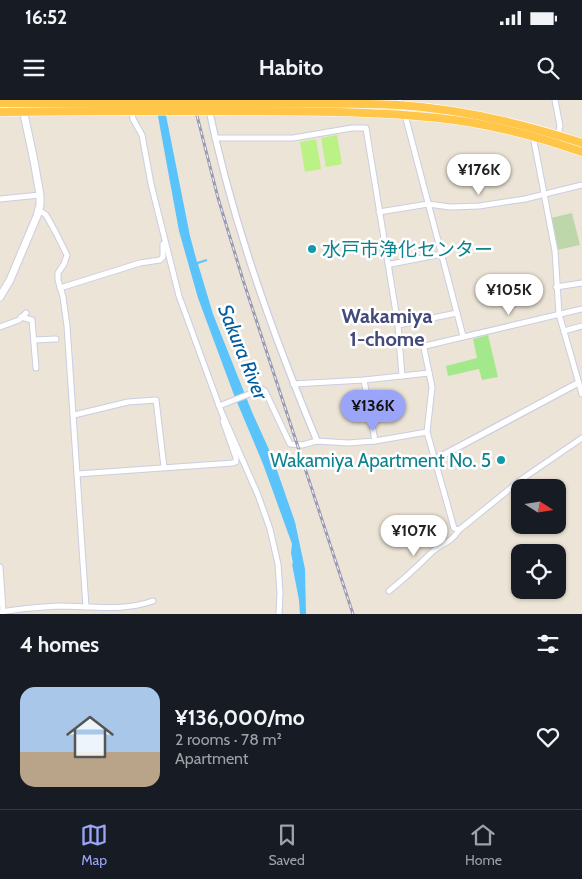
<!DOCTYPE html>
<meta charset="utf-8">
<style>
:root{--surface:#171b24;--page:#242831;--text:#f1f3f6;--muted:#9ea1a6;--line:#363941;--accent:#9aa5fa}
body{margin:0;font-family:Cabin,"Noto Sans JP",sans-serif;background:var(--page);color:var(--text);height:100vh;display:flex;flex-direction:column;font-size:19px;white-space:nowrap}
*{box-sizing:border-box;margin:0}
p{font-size:16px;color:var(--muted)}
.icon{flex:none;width:28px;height:28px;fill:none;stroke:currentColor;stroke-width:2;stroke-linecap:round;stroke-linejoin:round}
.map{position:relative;height:514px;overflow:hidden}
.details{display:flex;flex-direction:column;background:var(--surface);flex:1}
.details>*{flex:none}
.needle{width:32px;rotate:102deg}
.buttons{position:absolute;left:511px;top:379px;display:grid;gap:10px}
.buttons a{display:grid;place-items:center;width:55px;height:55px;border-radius:10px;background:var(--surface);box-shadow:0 1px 4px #0004;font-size:25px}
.price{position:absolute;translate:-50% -42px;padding:0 11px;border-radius:18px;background:#fff;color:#222;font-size:16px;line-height:32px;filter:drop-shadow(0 1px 2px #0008)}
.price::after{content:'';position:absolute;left:50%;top:30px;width:15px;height:11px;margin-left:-8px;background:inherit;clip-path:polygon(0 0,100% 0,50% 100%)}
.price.selected{background:var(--accent);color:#111}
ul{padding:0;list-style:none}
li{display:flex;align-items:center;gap:15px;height:125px;padding:0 20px}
li span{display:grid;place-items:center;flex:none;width:140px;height:100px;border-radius:15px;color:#555}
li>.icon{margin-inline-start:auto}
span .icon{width:60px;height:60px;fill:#fffc;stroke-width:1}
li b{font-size:21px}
h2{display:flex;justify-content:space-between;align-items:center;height:60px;padding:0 20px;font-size:21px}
.status{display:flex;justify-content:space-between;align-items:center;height:35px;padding:0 25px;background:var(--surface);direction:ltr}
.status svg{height:14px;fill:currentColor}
header{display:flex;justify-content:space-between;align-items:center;height:65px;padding:0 20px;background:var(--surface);font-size:22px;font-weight:700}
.menu{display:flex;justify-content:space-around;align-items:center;height:70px;border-top:1px solid var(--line);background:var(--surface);font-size:14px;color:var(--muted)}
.menu a{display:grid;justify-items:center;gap:2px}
.menu .selected{color:var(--accent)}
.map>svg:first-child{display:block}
</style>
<div class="status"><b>16:52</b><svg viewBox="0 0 49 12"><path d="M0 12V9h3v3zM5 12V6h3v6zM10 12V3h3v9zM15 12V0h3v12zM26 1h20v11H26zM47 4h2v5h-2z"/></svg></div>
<header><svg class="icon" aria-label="menu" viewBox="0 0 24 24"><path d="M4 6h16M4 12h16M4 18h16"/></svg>Habito<svg class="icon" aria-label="search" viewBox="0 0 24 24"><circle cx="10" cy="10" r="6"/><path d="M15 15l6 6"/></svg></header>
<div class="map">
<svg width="582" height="514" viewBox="0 0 582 514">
<rect width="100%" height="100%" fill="#ece4d6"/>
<path fill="#a3e98b" d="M488 235 498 277 482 280 479 269 448 276 446 266 477 258 473 239Z"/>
<path fill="#bdd7ab" d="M572 113 580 145 557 150 551 118Z"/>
<g fill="#bbf285">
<path d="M337 35 342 64 326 67 321 38Z"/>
<path d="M316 39 321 69 305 72 300 42Z"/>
</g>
<path fill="#5bc3fb" d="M155 0H163L190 136 197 162 207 159V161L198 164 213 214 252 312 272 356 295 422 305 469 306 514H300L299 500 292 464 293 463 291 453 292 444 263 364 234 295 198 198 179 131Z"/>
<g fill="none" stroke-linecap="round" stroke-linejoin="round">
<defs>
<g id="minor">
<path d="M130 0 133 19 142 35 151 84 179 196 221 311 258 395 270 429 278 464 280 493 279 514"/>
<path d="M399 0 405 15 463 236"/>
<path d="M555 0 560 26 558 35"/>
<path d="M533 36 555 151 559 214 582 294"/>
<path d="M215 38H293L352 28H366L398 225 402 276"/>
<path d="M0 99 40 95"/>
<path d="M39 110 46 115 56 133 67 155 64 164 58 173V180L63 197 67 226 86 507"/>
<path d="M379 112 428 104 450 107 479 106 525 99 582 85"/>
<path d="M391 164 442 154"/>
<path d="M556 187 582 183"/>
<path d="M60 188 140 163 160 160 163 157V144"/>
<path d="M582 209 425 246 424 248 432 287 427 332 454 428 459 430 522 379 582 338"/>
<path d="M21 217 32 220 36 268"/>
<path d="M398 225 457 213"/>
<path d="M0 227 19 220 26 213"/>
<path d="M564 231 582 226"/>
<path d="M34 240 56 239"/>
<path d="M364 280 375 341"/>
<path d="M293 284 364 280 429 273"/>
<path d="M219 306 262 289 265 291 290 344 302 345 317 341 348 343 375 341 427 332"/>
<path d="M74 315 128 302 156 300 164 367"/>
<path d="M77 374 233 363 236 362V358L223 321"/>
<path d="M0 467 3 511"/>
<path d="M389 491C404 479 418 466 432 452 443 442 450 444 459 430"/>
<path d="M0 512C19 509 39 507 58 506 91 506 120 512 153 501"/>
</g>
<g id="tertiary">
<path d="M207 0C231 118 271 230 317 341"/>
<path d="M434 360 578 283"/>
</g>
<path id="secondary" d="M0 197 10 180 37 116 40 105V95L34 61 21 0"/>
<g id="trunk">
<path d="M0 3 123 4"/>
<path d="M216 4C277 4 339 2 399 5 461 9 524 24 582 43"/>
<path d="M218 11C291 12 365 10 438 18 487 23 536 36 582 52"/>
<path d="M0 12 125 11"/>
</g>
</defs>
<use href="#minor" stroke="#cbcde2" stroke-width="7"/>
<use href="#tertiary" stroke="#cbcde2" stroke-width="8"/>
<use href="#secondary" stroke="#cbcde2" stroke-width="9"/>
<use href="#trunk" stroke="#fff" stroke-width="9"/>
<use href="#minor" stroke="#fff" stroke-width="5"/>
<use href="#tertiary" stroke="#fff" stroke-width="5.5"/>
<use href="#secondary" stroke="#fff" stroke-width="7"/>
<use href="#trunk" stroke="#ffc64a" stroke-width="8"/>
<defs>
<path id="rail" d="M193 0 218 98 243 180 353 514"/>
</defs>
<use href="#rail" stroke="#999ab4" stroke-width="3"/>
<use href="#rail" stroke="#fff" stroke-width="1" stroke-dasharray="4" stroke-linecap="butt"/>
<defs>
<g id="trunk-bridge">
<path d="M123 4H216"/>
<path d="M125 11H218"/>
</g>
</defs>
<use href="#trunk-bridge" stroke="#fff" stroke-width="9" stroke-linecap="butt"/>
<use href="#trunk-bridge" stroke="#ffc64a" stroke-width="8"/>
</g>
<g fill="#0f9aa8" stroke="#fff" stroke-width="2">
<circle cx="312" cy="149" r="5"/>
<circle cx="501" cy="360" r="5"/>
</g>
<g text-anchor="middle" stroke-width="5" stroke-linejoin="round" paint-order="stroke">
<g font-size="19" fill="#0d838f" stroke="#fff" text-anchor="start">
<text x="322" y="156">水戸市浄化センター</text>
<text x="491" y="367" text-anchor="end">Wakamiya Apartment No. 5</text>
</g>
<g font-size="20" font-weight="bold" fill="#43497b" stroke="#fff">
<text x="387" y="223">Wakamiya<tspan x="387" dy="23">1-chome</tspan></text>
</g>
<g font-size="20" font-style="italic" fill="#005ca1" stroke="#fff">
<text transform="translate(243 252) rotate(68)" y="7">Sakura River</text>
</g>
</g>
</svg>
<div class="buttons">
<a><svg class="needle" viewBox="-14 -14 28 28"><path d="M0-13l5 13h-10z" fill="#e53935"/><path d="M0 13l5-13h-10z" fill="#9ea1a6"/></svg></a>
<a><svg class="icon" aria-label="locate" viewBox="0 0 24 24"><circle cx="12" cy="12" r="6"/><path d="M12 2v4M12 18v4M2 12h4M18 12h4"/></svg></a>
</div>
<b class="price" style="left:479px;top:96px">¥176K</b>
<b class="price" style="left:509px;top:216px">¥105K</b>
<b class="price selected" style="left:373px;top:332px">¥136K</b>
<b class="price" style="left:414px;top:457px">¥107K</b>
</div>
<section class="details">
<h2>4 homes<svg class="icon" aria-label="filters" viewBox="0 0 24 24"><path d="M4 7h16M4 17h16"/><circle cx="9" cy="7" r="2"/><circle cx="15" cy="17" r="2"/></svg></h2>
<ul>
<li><span style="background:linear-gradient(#a9c7e8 65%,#b9a48a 0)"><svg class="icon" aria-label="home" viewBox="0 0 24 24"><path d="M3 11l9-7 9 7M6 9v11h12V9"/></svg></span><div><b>¥136,000/mo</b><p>2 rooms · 78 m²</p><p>Apartment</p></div><svg class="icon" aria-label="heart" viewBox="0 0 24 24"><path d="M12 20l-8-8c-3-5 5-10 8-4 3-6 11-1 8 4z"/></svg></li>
</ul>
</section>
<nav class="menu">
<a class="selected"><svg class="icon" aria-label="map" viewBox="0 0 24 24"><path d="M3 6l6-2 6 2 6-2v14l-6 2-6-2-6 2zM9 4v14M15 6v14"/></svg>Map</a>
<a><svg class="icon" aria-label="saved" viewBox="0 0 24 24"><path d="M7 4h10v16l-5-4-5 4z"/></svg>Saved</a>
<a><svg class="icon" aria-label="home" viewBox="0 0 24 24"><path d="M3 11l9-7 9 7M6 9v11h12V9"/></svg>Home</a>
</nav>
